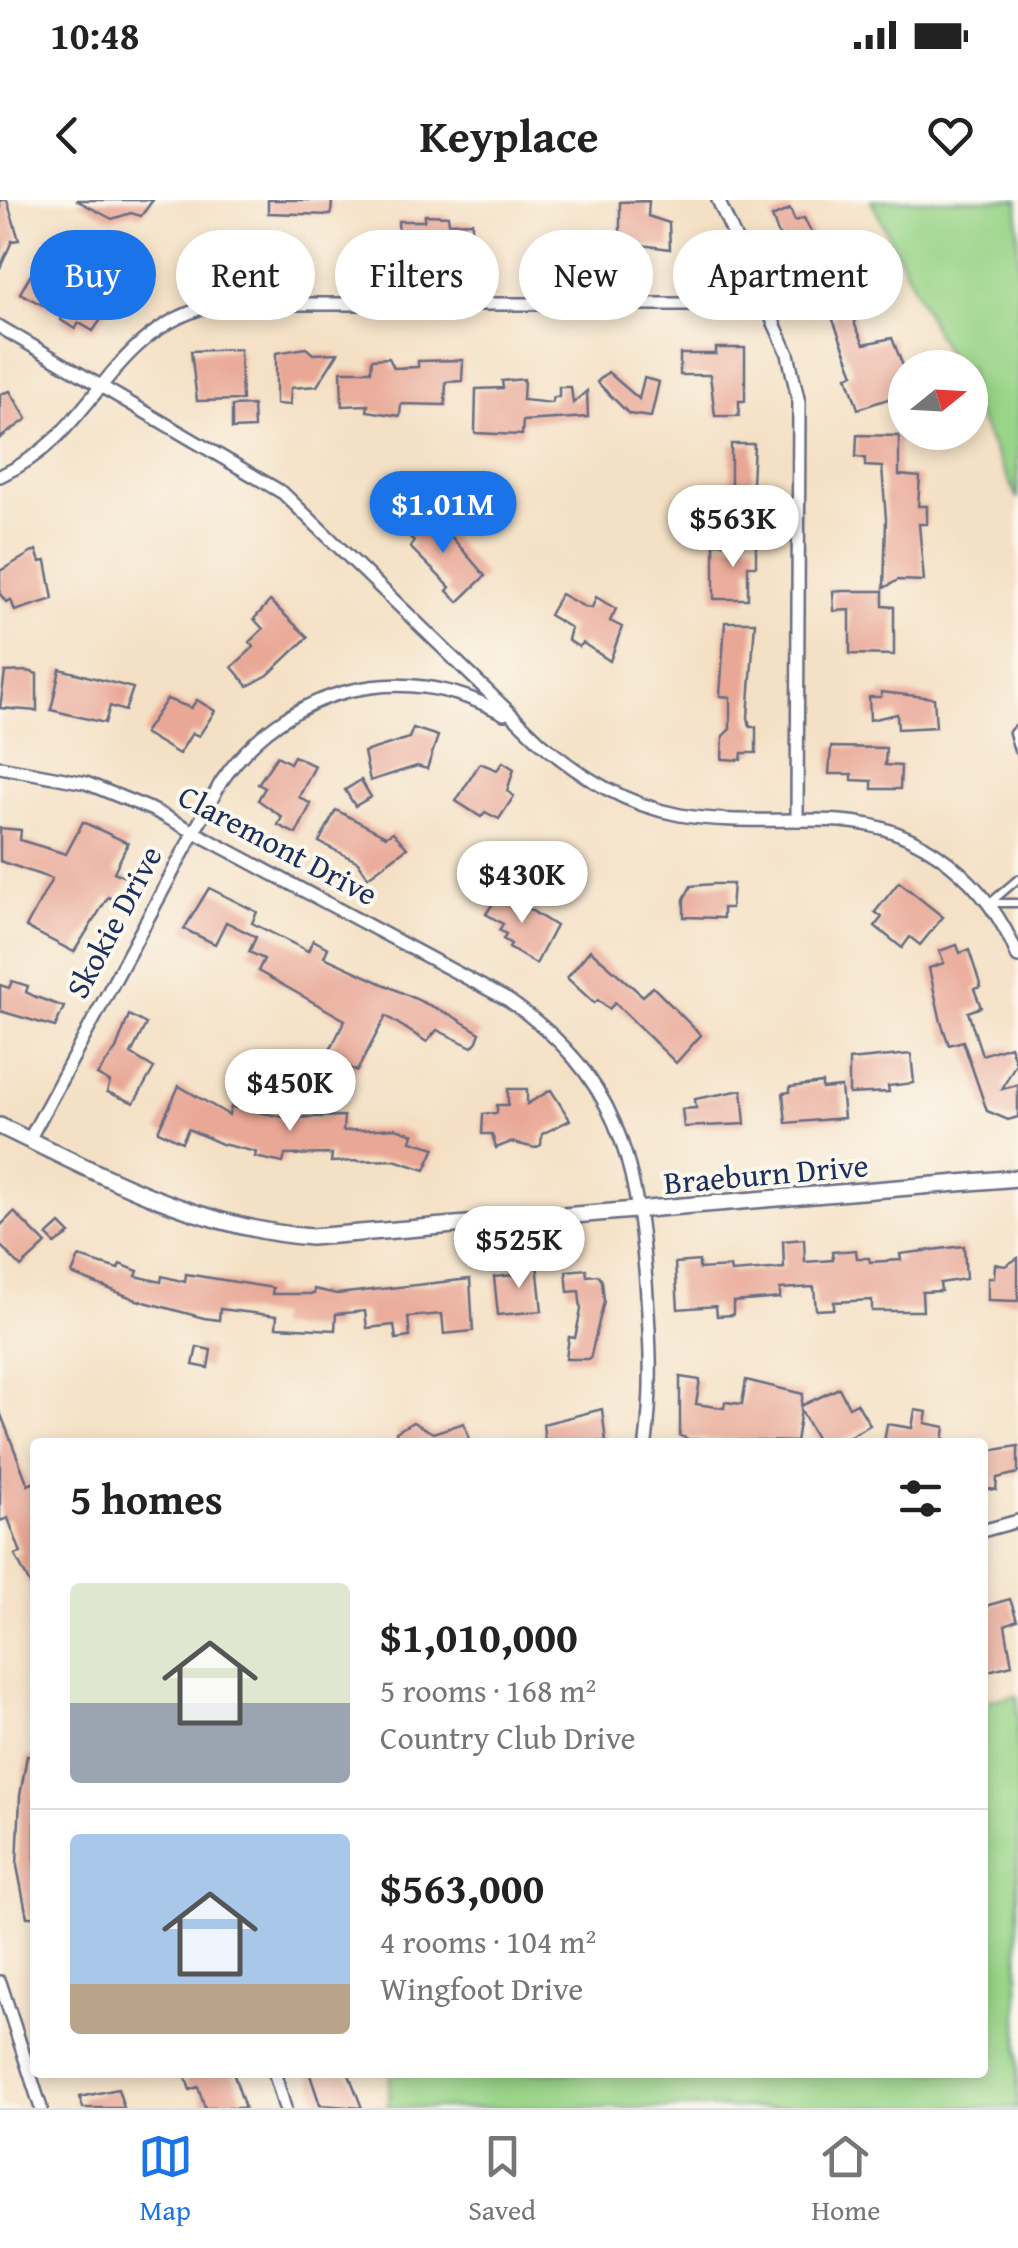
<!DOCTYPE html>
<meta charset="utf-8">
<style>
:root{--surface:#fff;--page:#f2f2f2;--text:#222;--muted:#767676;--line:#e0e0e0;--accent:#1a73e8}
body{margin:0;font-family:"Gentium Book Plus",serif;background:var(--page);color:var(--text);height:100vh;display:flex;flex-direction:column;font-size:38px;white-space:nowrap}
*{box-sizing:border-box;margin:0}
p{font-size:32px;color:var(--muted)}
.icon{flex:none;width:55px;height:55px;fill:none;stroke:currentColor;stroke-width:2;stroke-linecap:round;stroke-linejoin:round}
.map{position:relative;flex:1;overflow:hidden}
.details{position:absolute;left:30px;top:1238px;width:958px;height:640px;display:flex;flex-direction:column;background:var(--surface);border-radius:10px;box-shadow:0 5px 15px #0003}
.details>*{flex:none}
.top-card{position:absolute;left:30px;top:30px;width:960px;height:90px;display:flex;gap:20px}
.needle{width:65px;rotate:72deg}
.tools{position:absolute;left:888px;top:150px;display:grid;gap:20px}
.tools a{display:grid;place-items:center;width:100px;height:100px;border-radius:50%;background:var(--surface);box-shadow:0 5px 15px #0003;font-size:50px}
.price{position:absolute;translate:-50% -85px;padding:0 22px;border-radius:35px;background:#fff;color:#222;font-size:32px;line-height:65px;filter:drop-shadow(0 2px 5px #0008)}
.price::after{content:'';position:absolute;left:50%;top:60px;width:30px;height:22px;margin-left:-15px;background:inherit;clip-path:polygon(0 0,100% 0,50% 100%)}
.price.active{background:var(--accent);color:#fff}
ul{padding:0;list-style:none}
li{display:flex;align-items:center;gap:30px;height:250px;padding:0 40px}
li+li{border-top:2px solid var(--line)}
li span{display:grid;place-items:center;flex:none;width:280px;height:200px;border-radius:10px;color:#555}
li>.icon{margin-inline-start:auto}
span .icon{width:120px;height:120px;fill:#fffc;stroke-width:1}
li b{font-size:42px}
h2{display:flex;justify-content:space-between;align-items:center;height:120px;padding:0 40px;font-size:42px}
.tag{padding:0 35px;border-radius:45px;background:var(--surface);box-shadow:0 5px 15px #0003;font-size:35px;line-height:90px}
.tag.active{background:var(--accent);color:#fff}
.status{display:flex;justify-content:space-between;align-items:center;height:70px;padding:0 50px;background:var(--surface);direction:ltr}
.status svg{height:28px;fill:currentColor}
header{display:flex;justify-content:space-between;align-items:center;height:130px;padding:0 40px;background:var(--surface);font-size:45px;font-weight:700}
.tab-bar{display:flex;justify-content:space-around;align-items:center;height:140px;border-top:2px solid var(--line);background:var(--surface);font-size:28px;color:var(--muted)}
.tab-bar a{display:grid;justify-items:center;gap:5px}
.tab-bar .active{color:var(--accent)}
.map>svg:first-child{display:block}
</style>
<div class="status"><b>10:48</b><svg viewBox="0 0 49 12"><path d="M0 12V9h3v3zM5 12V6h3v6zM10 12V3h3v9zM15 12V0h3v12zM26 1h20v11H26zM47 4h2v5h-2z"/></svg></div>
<header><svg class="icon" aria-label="back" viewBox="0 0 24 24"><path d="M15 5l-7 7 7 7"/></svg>Keyplace<svg class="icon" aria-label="heart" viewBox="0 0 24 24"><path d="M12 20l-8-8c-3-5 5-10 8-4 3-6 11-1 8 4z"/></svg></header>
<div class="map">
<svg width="1018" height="1908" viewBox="0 0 1018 1908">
<rect width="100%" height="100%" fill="#fbf7ec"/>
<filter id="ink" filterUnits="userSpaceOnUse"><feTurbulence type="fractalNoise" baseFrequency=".01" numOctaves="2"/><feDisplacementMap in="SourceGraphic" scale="20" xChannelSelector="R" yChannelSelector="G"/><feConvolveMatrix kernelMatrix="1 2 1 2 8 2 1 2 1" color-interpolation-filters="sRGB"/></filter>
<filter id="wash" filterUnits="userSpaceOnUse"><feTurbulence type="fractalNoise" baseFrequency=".0048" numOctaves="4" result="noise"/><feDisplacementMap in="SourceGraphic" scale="40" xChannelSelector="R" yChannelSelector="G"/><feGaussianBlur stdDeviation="2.25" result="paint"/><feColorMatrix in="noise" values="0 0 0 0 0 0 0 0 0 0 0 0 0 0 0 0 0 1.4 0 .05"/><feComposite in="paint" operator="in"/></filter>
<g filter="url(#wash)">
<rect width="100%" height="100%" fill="#f4e0c4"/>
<g fill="#99d488" stroke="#5a8273" stroke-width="2.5">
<path d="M871 0H1018V299L970 201V168L953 167Z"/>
<path d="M1018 1496V1908H388L390 1873 982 1872 983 1501Z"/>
</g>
<g id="blocks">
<g fill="#e9a796">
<path d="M0 0H7L19 40 12 41 0 68Z"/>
<path d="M76 0H153L141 16 131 13 112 19Z"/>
<path d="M268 0H332L331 15 268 13Z"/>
<path d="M649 1 648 16 669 23 670 49 627 43 626 38H620V2Z"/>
<path d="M790 9 795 21 804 18 814 37 833 33 845 60 851 57 858 73 851 76 861 98 855 101V125L864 144 892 138 905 171V182L900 183 903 194 858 209 847 176 854 174 833 120 835 111 807 64 802 59 790 65 772 17Z"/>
<path d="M425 15 448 16 449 23 472 22V52L440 53V41L399 42 398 21H424Z"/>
<path d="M33 71 64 88 71 78 82 86 88 79 117 96 93 131 79 123 75 129 61 120 63 116 20 93Z"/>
<path d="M306 148 313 154 338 153 317 186 291 188 290 205 276 204V153Z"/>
<path d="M716 148H745V201H739V216H715L710 175H680V154H716Z"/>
<path d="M240 149 242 200 197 201 191 151Z"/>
<path d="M389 158 394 168 418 167V161L463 160 462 181 446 182 445 205 401 204 400 216 367 211 368 205 342 206 341 171H371L372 159Z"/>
<path d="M608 172 639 199 644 178 659 182 651 217 629 214 597 182Z"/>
<path d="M524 179 523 200 552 203 554 197H559V187H571L573 203 587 191 588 217 523 221 522 235 475 233 476 189 503 188 502 181Z"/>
<path d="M10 191 27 219 0 238V194Z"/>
<path d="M253 205 254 228 232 229V206Z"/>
<path d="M857 235 899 236V275L920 277 918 306H927V324H919L924 381 898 380 884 388 886 319 882 267 865 266V258L856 257Z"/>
<path d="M731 244H754L751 302H731Z"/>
<path d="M416 309 446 338 449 334 485 376 458 402 447 391 450 387 410 347 414 341 400 327Z"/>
<path d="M714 343H756V366H748V399H714Z"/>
<path d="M36 350 40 362 46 361 53 399 15 411 11 400 6 402 0 394V371Z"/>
<path d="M833 391H883V406L894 407V455L850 454V410L834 411Z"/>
<path d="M561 394 585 407 592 408 596 397 616 409 610 421 622 427 610 461 583 443 579 447 568 440 571 428 549 415Z"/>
<path d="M270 401 308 437 268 475 248 486 232 467 254 447 249 442 263 429 254 419Z"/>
<path d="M725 422H755L748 517 750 527H756V553H742L741 560 722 559 723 536 730 529V497L720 496Z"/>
<path d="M60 469 133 488 125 511 110 506 105 523 51 510Z"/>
<path d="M28 471 37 474V511L0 508 5 472Z"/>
<path d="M881 492 934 498 936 527 898 529 897 514 870 520 869 497H881Z"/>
<path d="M167 499 191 508 197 500 215 511 199 536 192 533 179 554 144 533Z"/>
<path d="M413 528 438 536 427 569 417 566 370 581 364 552 409 538Z"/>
<path d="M831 547 886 548 885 565 901 566 900 589H872V581L852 580V574H829Z"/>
<path d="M277 556 290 563 294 556 315 566 299 597 311 604 296 634 278 625 282 617 258 600 265 588 258 584Z"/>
<path d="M503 562 514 569 507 591 514 596 499 619 485 612 481 617 456 601 480 563 497 570Z"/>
<path d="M361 580 371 597 355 606 345 590Z"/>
<path d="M336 610 386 636 393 632 407 648 368 677 358 662 319 642Z"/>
<path d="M83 622 128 643 114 672 130 679 117 701 108 697 74 752 26 727 52 679 0 661V628L21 630 20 640 66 654Z"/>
<path d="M899 682 943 717 920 745 910 737 902 748 875 726 882 717 875 712Z"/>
<path d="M713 684H733L731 708H723V718L684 717V699L691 686Z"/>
<path d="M514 687 529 697 524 706 556 726 536 764 509 748 511 744 503 739 506 734 499 730 503 724 486 714 497 697 505 702Z"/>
<path d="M209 688 257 712 252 723 308 751 313 740 328 748 324 757 451 815 480 833 477 841 472 847 437 830 427 842 386 816 357 871 326 858 345 820 258 771 264 759 249 752 256 737 226 722 215 744 184 729Z"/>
<path d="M957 745 960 753 969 750 981 787 974 789 981 807 968 812 982 855 1010 846 1016 863 1002 889 1018 885V917L1008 920 987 911 963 841 949 845 941 822 929 768 944 763 939 751Z"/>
<path d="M590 750 643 796 653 787 701 835 676 863 615 803 609 809 598 800 594 803 567 778Z"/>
<path d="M12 781 28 786 26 792 36 797 64 807 55 827 0 811V785L9 788Z"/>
<path d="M129 815 146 824 131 854 154 868 134 903 107 892 110 882 97 875 116 849Z"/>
<path d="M911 854 914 883 888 886 889 892 849 894V860Z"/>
<path d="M822 883V889L841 887 844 918 786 923 783 893 790 892V887Z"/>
<path d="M179 886 229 915 231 907 288 918 344 916 343 931 396 928 413 934 411 941 435 948 425 970 394 960 331 962 332 954 285 955 283 963 255 957 256 952 222 944 188 929 182 942 158 931Z"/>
<path d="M508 889H527V904L551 890 570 920 542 934 541 945 535 948 511 942 496 948 492 934H482L483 914 497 913V905H508Z"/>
<path d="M742 890 745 924 684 927 682 909 696 908 695 899Z"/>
<path d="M14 1012 46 1044 21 1067 0 1045V1026Z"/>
<path d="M60 1024 70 1034 55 1044 47 1036Z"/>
<path d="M804 1039 805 1062 833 1060 832 1052 856 1050 857 1058H869L870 1062 901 1060 900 1054 964 1046 966 1079 940 1083 941 1091 922 1092 923 1111H872V1100L834 1102V1109L816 1110 814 1087 780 1089V1098L733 1102V1115L717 1116 716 1106 678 1109 675 1063 699 1061V1069L730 1067 731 1072 784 1068 783 1041Z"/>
<path d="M79 1057 118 1069 120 1064 138 1071 136 1076 161 1082 162 1076 185 1082 186 1074 273 1088 272 1094H314V1089L337 1094 470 1079 473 1131 444 1134 442 1114 408 1117 410 1137 396 1139 394 1125 367 1128 365 1111 336 1114 335 1130 276 1127 277 1116 220 1109 219 1120 204 1118 137 1100 72 1074Z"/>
<path d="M1018 1058V1101L988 1100V1078H994L995 1064 1005 1066Z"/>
<path d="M537 1064 542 1111 498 1115 494 1077 514 1075 513 1066Z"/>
<path d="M586 1069 587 1076 598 1075 602 1081 604 1101 590 1159H566L569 1137 575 1138 581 1110 579 1091 568 1092 566 1071Z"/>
<path d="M197 1147 211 1150 208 1168 193 1165Z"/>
<path d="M680 1177 700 1180 696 1204 724 1208 725 1202 742 1204 746 1180 803 1194 801 1206 839 1188 849 1207 857 1203 870 1225 839 1242H818L801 1210 796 1242 688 1239 680 1236Z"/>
<path d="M602 1209 606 1242H545L543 1224Z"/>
<path d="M915 1210 927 1212 925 1223 945 1227 943 1242H884L887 1224 912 1228Z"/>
<path d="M0 1212 28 1285 35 1282V1394L15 1355 21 1353 8 1318 0 1321Z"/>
<path d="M413 1222 433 1233 464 1223 470 1242H399L396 1232Z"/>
<path d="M1018 1246V1273L997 1278 996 1290 982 1288V1252Z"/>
<path d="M1010 1399 1017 1420 1005 1425 1012 1465 988 1471 982 1449V1407Z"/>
<path d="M27 1556 35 1557V1717H27L17 1666 20 1596Z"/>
<path d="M195 1872H233L245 1908H205L198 1887 190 1890 185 1876Z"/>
<path d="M309 1872H348L362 1908 320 1905Z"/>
<path d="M118 1889 124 1908H83L80 1897Z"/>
</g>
</g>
</g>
<g filter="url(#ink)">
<use href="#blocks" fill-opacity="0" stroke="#676d82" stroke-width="2.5"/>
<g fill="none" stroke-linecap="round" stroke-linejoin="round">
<defs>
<g id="service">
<path d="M1018 528 1013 533 1018 550"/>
<path d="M990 703 1018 679"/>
<path d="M991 703H1018"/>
</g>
<g id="minor">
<path d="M718 0 788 154 799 203 797 620"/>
<path d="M0 127 283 293 540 542C581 577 626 605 680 615 733 624 787 618 840 621 922 626 989 683 1018 757"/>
<path d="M0 276C99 231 105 130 217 104H766"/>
<path d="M0 567 86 583 153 610 508 800C617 875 636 958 646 1082 650 1137 653 1188 646 1242"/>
<path d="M29 940 221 582C286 487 402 457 504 514"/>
<path d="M982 1331 1018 1321"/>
<path d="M0 1782 41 1908"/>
<path d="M274 1872 285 1908"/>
</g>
<path id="tertiary" d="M0 926C102 975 197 1028 311 1037L1018 978"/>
</defs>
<use href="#service" stroke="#676d82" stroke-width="11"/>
<use href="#minor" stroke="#676d82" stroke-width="16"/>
<use href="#tertiary" stroke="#676d82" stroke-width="20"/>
<use href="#service" stroke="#fff" stroke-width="6"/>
<use href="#minor" stroke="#fff" stroke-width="11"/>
<use href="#tertiary" stroke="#fff" stroke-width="15"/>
</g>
</g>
<g text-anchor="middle" stroke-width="8" stroke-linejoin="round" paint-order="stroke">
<g font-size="32" fill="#1b2f5e" stroke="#fbf7ec">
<text transform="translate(278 645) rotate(28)" y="11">Claremont Drive</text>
<text transform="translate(114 722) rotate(-62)" y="11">Skokie Drive</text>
<text transform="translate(766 974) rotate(-5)" y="11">Braeburn Drive</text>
</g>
</g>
</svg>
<div class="tools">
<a><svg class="needle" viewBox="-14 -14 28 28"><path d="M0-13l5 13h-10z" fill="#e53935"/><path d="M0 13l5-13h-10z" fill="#767676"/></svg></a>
</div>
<b class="price active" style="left:443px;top:356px">$1.01M</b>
<b class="price" style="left:733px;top:370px">$563K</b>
<b class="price" style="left:522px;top:726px">$430K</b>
<b class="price" style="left:290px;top:934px">$450K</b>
<b class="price" style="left:519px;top:1091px">$525K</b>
<div class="top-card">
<a class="tag active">Buy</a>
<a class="tag">Rent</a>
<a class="tag">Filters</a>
<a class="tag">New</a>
<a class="tag">Apartment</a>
</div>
<section class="details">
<h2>5 homes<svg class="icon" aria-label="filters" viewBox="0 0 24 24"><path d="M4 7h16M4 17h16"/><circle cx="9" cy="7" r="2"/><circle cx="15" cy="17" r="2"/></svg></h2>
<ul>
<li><span style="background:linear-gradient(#dfe7d0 60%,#9aa5b1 0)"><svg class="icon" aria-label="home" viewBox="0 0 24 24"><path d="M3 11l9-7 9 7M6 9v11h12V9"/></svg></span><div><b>$1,010,000</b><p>5 rooms · 168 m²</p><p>Country Club Drive</p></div></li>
<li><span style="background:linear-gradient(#a9c7e8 75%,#b9a48a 0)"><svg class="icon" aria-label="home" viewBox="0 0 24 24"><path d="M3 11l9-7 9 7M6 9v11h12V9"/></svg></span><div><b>$563,000</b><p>4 rooms · 104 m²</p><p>Wingfoot Drive</p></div></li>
</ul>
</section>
</div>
<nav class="tab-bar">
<a class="active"><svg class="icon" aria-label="map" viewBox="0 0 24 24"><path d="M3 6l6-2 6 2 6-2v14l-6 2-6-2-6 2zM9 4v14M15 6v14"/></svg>Map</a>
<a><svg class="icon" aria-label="saved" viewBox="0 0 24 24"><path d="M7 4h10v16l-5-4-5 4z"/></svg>Saved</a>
<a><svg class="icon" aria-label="home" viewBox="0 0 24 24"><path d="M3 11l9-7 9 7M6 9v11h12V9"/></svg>Home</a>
</nav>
